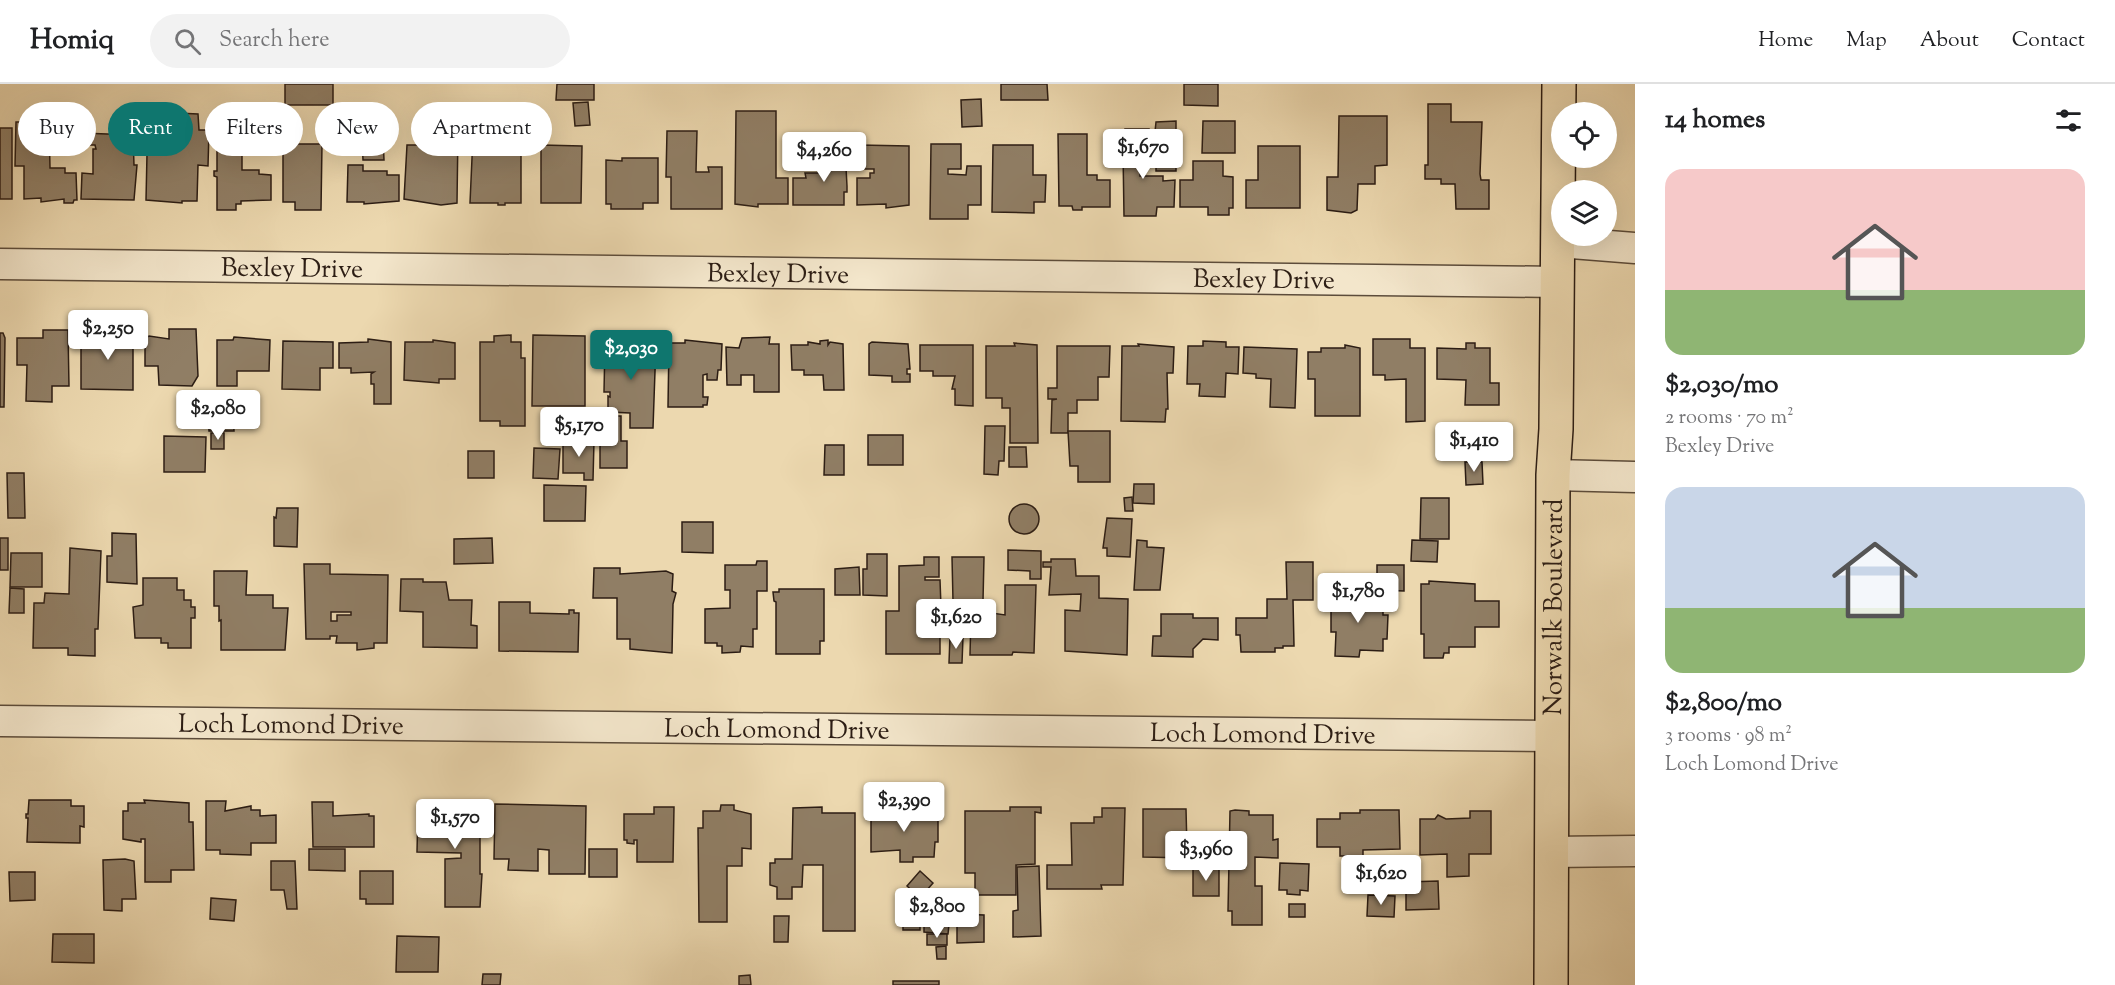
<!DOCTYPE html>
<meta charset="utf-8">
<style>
:root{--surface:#fff;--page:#f2f2f2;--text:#202124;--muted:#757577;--line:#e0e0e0;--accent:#0f766e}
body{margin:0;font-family:"Sorts Mill Goudy",serif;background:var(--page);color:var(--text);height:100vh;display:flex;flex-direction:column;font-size:22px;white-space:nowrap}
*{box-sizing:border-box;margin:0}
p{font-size:20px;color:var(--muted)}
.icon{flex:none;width:33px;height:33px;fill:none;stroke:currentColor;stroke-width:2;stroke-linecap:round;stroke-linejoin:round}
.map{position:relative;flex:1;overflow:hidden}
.side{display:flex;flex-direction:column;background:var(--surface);width:480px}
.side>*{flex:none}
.hud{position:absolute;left:18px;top:18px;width:570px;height:54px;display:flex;gap:12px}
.controls{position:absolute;left:1551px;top:18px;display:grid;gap:12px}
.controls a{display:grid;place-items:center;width:66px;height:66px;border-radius:50%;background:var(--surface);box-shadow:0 6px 24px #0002;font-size:30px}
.price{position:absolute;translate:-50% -51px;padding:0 14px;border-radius:6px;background:#fff;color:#222;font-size:20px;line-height:39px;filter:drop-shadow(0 2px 3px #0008)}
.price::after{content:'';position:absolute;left:50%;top:36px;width:18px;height:14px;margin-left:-9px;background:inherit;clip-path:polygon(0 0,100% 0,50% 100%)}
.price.current{background:var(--accent);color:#fff}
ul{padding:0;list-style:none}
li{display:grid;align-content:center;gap:12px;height:318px;padding:0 30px}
li span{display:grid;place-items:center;height:186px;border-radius:18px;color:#555}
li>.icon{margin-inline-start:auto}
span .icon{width:108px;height:108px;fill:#fffc;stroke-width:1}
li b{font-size:26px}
h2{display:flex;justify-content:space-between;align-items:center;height:72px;padding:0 30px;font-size:26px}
.tag{padding:0 21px;border-radius:27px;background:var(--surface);box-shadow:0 6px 24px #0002;font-size:21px;line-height:54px}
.tag.current{background:var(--accent);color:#fff}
header{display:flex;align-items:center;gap:36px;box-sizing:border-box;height:84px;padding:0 30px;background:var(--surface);border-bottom:2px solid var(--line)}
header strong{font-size:28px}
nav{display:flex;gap:33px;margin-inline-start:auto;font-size:21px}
.search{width:420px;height:54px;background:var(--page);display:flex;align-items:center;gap:15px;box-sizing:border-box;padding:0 21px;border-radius:33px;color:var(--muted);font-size:22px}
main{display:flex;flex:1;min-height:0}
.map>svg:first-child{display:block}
</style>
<header>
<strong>Homiq</strong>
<div class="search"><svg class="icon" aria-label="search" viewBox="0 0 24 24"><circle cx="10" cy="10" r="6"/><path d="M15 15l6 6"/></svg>Search here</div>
<nav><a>Home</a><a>Map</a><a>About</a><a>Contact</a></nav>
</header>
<main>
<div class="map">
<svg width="1635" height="901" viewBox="0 0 1635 901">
<rect width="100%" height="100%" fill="#ecd8af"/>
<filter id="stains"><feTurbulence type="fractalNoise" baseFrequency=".00333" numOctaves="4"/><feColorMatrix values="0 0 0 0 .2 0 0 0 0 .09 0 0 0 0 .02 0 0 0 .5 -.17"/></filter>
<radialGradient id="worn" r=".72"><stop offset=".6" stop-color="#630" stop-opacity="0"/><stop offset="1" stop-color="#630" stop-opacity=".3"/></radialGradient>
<g fill="#907e65" stroke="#2c1d14" stroke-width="1.5" fill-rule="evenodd">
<rect x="285" y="0" width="48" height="21"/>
<path d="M557 0H594V16H556Z"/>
<path d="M1001 0H1047L1048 16H1001Z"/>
<path d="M1184 0H1218V22L1184 21Z"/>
<path d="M981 15 982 42 962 43 961 16Z"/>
<path d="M588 18 590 41 575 42 573 19Z"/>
<path d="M1428 20H1451V38H1482L1480 90 1481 96H1489V125H1456L1455 100H1441V95H1425V81H1428Z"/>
<path d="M736 27H776V94H788V120H758V123L735 120Z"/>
<path d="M176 29 198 30 199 46H209L208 82 198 81 197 117H182V119L146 116 147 70H171Z"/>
<path d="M1339 32H1387V81L1375 82V100H1358L1357 126 1351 129 1327 126V93H1338Z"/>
<path d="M1176 37V87H1156V68H1153L1156 38Z"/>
<path d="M1203 37H1235V69H1202Z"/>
<path d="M16 38H49L50 84H65V89H76L77 116H74L73 119H64V115L41 118V114L24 115V82H15Z"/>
<rect x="0" y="44" width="12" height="71"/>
<path d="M1125 45H1149V68H1140V92H1163V97L1175 96 1174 123H1157L1156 132H1124L1123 67 1125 68Z"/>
<path d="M436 46H458L457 119 441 121 404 115 407 61H435Z"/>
<path d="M667 47H697L696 88H709L708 83H722V125H671V93H666Z"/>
<path d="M81 49 133 51 134 81H137L134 116 81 115 82 89 93 90V65H96L95 61H81Z"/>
<path d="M1058 50H1087V91H1097V96H1110V123H1082V126H1073L1072 122H1059Z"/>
<path d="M473 52H504V69H521V119H505V121H498V119H470Z"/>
<path d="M362 54H383L384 76H363Z"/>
<path d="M217 59H242V86H259V90L271 91V116L241 117V120H236V126H217V93L214 92V87H217Z"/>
<path d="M283 60H322L321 126H295V118H283Z"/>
<path d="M931 60H961V85H948V90L966 91 967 82H981V121H968V135H930Z"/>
<path d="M541 61 582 62 581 119H541Z"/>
<path d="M859 61 909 62V121L886 124V120L857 121V94H870V89H874V85H859Z"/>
<path d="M993 61H1033V91H1046L1045 118H1034V129L992 128Z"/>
<path d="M1258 62H1300V124H1246V96H1258Z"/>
<path d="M825 65H845L847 102V108H844V121H793V94H806L805 89H825Z"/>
<path d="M622 74H658V119H643V125H611V120H606V76L622 77Z"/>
<path d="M1193 77H1223V92L1233 93V124H1229V131H1208V123H1180V96H1193Z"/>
<path d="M348 81H363V87H387V91H399V117L364 120V118H347Z"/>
<path d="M169 245H196L198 292 192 302 159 301 158 282H145V255L149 252 169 255Z"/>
<path d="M43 246H68L69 302H52V318L26 317 27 281H17V254H43Z"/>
<path d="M93 246H133V306L81 305V259L93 260Z"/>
<path d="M0 249H3L5 254 4 323H0Z"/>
<path d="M511 251V258H521V274H525V342H500V337H480V258H494V252Z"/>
<path d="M533 251 585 252V322H532Z"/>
<path d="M234 253 270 256 269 287H237V302H217V256H233Z"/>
<path d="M770 253 769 260H779V308H754V291H741V301H727L726 263 739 264 742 254Z"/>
<path d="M368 255 391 258V320H374V300H371V290L374 288 351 289V284H339V259L368 258Z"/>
<path d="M1373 255H1410V264H1425V337L1406 338V295L1385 296V291H1373Z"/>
<path d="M433 256 455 259V295H439V299L404 296 405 258H433Z"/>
<path d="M621 256 656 259 653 344H630V329L608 328V312L610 313V308H604L605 259H621Z"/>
<path d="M685 256 722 260 721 286H718L717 296H707V290L703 291V313H708L707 321H703V323H668L669 259H685Z"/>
<path d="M828 256V261L830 258 843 260 844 306H824L823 291H804V286H792L791 261H808V258L820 260V257Z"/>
<path d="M283 257 333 258V284H320V306L282 305Z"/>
<path d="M1203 257 1226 258V263H1239L1238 290 1226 289 1225 313 1199 312 1200 300H1187L1188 262H1203Z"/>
<path d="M872 258 908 260 910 285H907V290H910V298H892V292L869 291V260Z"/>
<path d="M1014 259 1037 261 1038 359H1010V324H1002V314H986V262H1015Z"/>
<path d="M1466 259H1475V264H1490V299H1499V321H1465L1466 296 1437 295V264L1466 265Z"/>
<path d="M1138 260 1174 263 1173 289H1167L1168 325H1166L1165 338 1121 337 1122 262H1139Z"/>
<path d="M920 261H973V322L955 321V305H952L955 292H933V287H920Z"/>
<path d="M1345 261 1360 264V332H1315V295H1308V268H1321V264H1345Z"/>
<path d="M1057 262H1110L1109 293H1098V316H1077V329H1068V349H1051L1052 316 1057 315H1048V304H1057Z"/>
<path d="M1244 263 1297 265 1295 324 1270 323 1271 295 1256 294V290L1243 289Z"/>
<path d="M208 323H233L234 347H209Z"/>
<path d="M596 332H621V357H627V384H600V358H596V350H592L596 341 593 342V336H596Z"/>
<path d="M985 342H1005L1004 377H999L998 391 984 390Z"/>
<path d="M1068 347H1110V398H1078V382H1070Z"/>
<rect x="211" y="349" width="13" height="16"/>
<rect x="868" y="351" width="35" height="30"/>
<path d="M164 352 206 353 205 388H164Z"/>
<path d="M563 357H594L593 396H584V389H563Z"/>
<path d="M825 361H844V391H824Z"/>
<path d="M1009 363H1026L1027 383H1009Z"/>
<path d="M534 364 560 365 558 395 533 394Z"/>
<rect x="468" y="367" width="26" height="27"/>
<path d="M1465 378H1482L1483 400 1466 401Z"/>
<path d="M7 389H24L25 434H8Z"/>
<path d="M1134 400H1154V420L1133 419Z"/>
<path d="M544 401 586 402 585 437H544Z"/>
<path d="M1132 413 1133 427H1125L1124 414Z"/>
<path d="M1421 414H1449V455H1420Z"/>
<circle cx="1024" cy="435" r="15"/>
<path d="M277 424H298L297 463 274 462V433L276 434Z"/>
<path d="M1107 434 1132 435 1130 473 1107 472V464H1103Z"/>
<path d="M682 438H713V469L682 468Z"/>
<path d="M112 449 136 450 137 500 107 498V472H112Z"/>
<rect x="0" y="454" width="8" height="32"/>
<path d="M492 454 493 479 454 480V455Z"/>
<path d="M1137 456 1147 457V463L1164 464 1160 506H1134Z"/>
<path d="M1412 456 1438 457 1437 478 1411 477Z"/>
<path d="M70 464 101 467 98 545H95V572L68 571V564H33L34 519H44L45 509 69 510Z"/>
<path d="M1008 466 1041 467V495H1030V487L1008 486Z"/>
<path d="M11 469H42V503H10Z"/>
<path d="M867 470H887V512L863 511V485H867Z"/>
<path d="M924 473H939V493H925V496H940L942 550H940V570H886V527H899V482L924 481Z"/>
<path d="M952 473H984L983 517H953Z"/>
<path d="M1051 475H1075L1076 492H1099V514L1128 515 1127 571 1065 567V526L1080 527 1081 510 1049 511 1051 483H1043V478H1051Z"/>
<path d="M757 477H767V507H757V545H753V563L741 562 740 568 722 569V562H717V559H705V525L730 524V506H725V481H756Z"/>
<path d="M1286 478H1313V516H1293L1294 562H1283V564H1275V568H1241L1240 551H1236V534H1267V515H1287Z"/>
<path d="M304 480H330V490L388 491 387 559H374V564L357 566V559H336L337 552H330V555H306ZM331 528H351V531H337V537H331Z"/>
<path d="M1377 481H1404V507L1377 506Z"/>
<path d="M859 483 860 511H835V485Z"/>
<path d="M594 484H620V490L666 487 673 490 672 507 676 509 673 520 672 569 630 565V555H617V514H593Z"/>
<path d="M214 487H247L246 511H273V524H288L285 566H221V536L219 537V522H214Z"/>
<path d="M143 494H177V506H184V516H191V523H195V534H191V564H168V559H161V554H135L133 523 143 521Z"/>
<path d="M401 495H423V498H446L449 516H472L471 541 477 542V564L423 563V528L400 527Z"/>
<path d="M1429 497 1475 500V517H1499V543H1475V563H1449V569H1444L1443 574H1424V550H1421V500H1429Z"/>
<path d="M1005 501H1036L1034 569 1013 568 1012 571H970L971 531H978V527L1005 531Z"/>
<path d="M10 504 24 505V529H9Z"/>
<path d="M779 505H824V557H820V570H776V518L774 517 773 508H779Z"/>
<path d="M1356 507 1376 511 1383 519V531H1388L1387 555H1383V567L1360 566 1359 573 1335 572 1336 548H1331V511H1354Z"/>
<path d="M499 518H530V529L569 530V526H574V529H579L578 568 499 567Z"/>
<path d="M1161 530H1193V534H1218V556L1203 555 1193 565V573L1152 572 1153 552H1161Z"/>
<path d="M950 552 963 553 962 579H949Z"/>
<path d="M29 716H71V722H84V743L80 742V759L27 758 28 734H26V730H28Z"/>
<path d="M144 716 189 719V738H193L194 786H171V798H145V755H141V758L123 755V727H128V719H145Z"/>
<path d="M206 717H226L225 727 251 722V726H260V732L276 731V759H251V771L220 770V766H206Z"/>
<path d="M312 718H333V732L369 730V732H374V763H313Z"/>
<path d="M459 719H481V735H483L480 740V790H482L480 823H445V775L461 774V769L417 768 418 726 459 727Z"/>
<path d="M495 720 586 722 585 790H549V766L538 765V787L508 786 509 775H494Z"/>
<path d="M721 721H734V726L751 730V765L742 764V782H727V838H699L698 744H703V727H720Z"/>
<path d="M654 723H674L673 778H637V756H634V760L627 759V756H624V730H654Z"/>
<path d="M822 723V729H855V847H823V781H803L802 803H792V815H777V803L770 801V779H775V775H792L793 724Z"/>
<path d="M871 723H893L897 725V729H938V758H935L934 773H913V778H900V766L871 768Z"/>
<path d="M1010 723H1041V729L1035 728V780L1016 781V811H975V789H965V727H1010Z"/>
<path d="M1102 724H1125L1123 801H1101L1102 805H1047V781H1072L1071 739H1094V733H1102Z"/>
<path d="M1143 725H1186L1187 765H1190L1187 774 1143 773Z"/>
<path d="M1235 726 1249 727V731H1273V756L1278 755V774L1255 773V802H1262V841H1232V827H1228L1230 727Z"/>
<path d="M1360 726H1399L1400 765 1363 766V772H1340V763H1317V735H1340V729H1360Z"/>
<path d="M1470 727H1491V770H1469V792L1447 793V770L1420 771V735H1435L1438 731 1446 735 1470 734Z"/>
<path d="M309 765H345V787L309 786Z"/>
<rect x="589" y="765" width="28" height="28"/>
<path d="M125 775 134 777 136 815H122V827L104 826 103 776Z"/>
<path d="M271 777H295L297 825H287L284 806H271Z"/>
<path d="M1280 779 1309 780 1308 807 1300 806V811L1287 810V806H1279Z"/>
<path d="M1039 782 1041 852 1013 853V827L1018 826 1017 783Z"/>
<rect x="1193" y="784" width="26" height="28"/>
<path d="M360 787H393V820H366V815H360Z"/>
<path d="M920 787 933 799 920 814 907 802Z"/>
<path d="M9 788H35V816L10 817Z"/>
<path d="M1438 797 1439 825 1406 826V798Z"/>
<path d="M1368 811 1395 812 1394 833 1367 832Z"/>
<path d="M211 814 236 816 234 837 210 835Z"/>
<rect x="1289" y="820" width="16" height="13"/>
<rect x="903" y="826" width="17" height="20"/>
<path d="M957 830 984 831V858L957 859Z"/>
<path d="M774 832H789L788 858H774Z"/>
<path d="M924 839 949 840 948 850 924 848Z"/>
<path d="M53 850H94V879L52 878Z"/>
<rect x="927" y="850" width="20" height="11"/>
<path d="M397 852 439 853 438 888H396Z"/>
<path d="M946 862V875H937L936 863Z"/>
<path d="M483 890H501L500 901H482Z"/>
<path d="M750 891 751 901H739V892Z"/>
<rect x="893" y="897" width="46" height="4"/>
</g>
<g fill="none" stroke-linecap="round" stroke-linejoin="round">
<defs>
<g id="minor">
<path d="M1559 158 1635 164"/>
<path id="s1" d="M0 180 1558 198"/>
<path d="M1553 391 1635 393"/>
<path id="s2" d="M0 637 1553 652"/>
<path d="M1552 768 1635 767"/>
</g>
<g id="major">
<path id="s3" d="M1551 901 1553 391 1556 345 1559 0"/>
</g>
</defs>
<use href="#minor" stroke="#5c4c3b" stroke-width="33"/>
<use href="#major" stroke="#2c1d14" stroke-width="36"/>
<use href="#minor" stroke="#f3e6cb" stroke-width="30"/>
<use href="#major" stroke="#ecd8af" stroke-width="33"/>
</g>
<g text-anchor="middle" stroke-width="5" stroke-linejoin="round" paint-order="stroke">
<g font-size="26" fill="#2c1d14" stroke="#f3e6cb">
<text dy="9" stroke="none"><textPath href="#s1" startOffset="292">Bexley Drive</textPath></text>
<text dy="9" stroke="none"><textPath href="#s1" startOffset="778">Bexley Drive</textPath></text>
<text dy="9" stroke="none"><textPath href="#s1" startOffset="1264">Bexley Drive</textPath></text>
<text dy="9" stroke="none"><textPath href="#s3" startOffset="378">Norwalk Boulevard</textPath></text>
<text dy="9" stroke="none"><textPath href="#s2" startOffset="291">Loch Lomond Drive</textPath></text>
<text dy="9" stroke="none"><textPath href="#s2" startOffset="777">Loch Lomond Drive</textPath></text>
<text dy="9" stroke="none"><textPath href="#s2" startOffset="1263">Loch Lomond Drive</textPath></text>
</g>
</g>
<rect width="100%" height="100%" filter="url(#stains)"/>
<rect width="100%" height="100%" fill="url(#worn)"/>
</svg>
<div class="controls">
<a><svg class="icon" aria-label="locate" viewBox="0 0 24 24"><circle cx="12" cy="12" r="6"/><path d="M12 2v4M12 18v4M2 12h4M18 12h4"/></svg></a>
<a><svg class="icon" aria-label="layers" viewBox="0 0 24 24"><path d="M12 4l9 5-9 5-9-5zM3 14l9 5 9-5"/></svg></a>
</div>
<b class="price" style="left:1143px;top:96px">$1,670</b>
<b class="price" style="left:824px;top:99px">$4,260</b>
<b class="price" style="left:108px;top:277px">$2,250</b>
<b class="price current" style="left:631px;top:297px">$2,030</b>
<b class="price" style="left:218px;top:357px">$2,080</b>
<b class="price" style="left:579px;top:374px">$5,170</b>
<b class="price" style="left:1474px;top:389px">$1,410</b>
<b class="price" style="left:1358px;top:540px">$1,780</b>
<b class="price" style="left:956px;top:566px">$1,620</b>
<b class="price" style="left:904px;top:749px">$2,390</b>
<b class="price" style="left:455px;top:766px">$1,570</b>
<b class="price" style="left:1206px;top:798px">$3,960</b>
<b class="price" style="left:1381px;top:822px">$1,620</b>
<b class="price" style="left:937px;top:855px">$2,800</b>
<div class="hud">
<a class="tag">Buy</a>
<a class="tag current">Rent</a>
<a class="tag">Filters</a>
<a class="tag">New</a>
<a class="tag">Apartment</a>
</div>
</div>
<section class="side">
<h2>14 homes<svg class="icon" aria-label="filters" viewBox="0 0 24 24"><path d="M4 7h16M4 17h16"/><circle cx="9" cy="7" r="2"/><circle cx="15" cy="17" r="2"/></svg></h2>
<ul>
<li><span style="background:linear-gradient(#f6c9c9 65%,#8fb573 0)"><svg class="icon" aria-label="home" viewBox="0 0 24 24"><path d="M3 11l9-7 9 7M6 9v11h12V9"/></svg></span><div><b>$2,030/mo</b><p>2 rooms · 70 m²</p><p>Bexley Drive</p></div></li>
<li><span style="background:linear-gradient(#c9d6e8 65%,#8fb573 0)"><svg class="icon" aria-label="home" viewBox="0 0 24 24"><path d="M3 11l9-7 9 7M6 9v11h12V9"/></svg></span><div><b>$2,800/mo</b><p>3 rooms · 98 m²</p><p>Loch Lomond Drive</p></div></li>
</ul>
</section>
</main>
